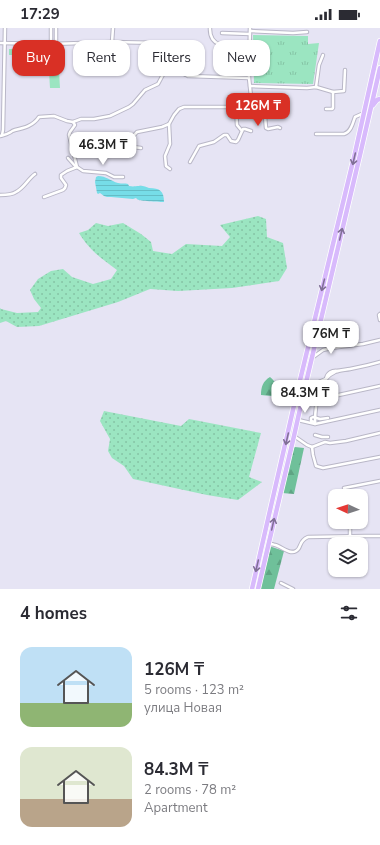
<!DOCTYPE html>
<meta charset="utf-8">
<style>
:root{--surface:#fff;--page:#f2f2f3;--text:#2b2b33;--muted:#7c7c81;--accent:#d93025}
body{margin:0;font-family:"Nunito Sans",sans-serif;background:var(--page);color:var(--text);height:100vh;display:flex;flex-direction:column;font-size:15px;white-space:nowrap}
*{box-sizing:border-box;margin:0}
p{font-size:13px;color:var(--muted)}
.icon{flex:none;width:22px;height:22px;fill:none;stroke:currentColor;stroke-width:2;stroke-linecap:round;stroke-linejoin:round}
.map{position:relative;height:561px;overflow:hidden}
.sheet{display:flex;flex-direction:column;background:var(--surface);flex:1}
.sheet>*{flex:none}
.hud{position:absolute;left:12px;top:12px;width:356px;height:36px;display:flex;gap:8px}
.needle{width:26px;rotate:273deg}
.tools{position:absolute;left:328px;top:461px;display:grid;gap:8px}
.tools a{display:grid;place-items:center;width:40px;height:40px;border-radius:8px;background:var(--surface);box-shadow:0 1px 3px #0004;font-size:20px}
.price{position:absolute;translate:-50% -34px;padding:0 9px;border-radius:8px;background:#fff;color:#222;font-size:13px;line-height:26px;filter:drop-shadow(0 1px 2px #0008)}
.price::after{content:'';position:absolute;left:50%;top:24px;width:12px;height:9px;margin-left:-6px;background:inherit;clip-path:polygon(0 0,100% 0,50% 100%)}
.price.current{background:var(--accent);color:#fff}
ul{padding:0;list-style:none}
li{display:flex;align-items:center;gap:12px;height:100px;padding:0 20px}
li span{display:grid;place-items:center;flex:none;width:112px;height:80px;border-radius:12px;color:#555}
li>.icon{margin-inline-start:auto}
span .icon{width:48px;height:48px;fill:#fffc;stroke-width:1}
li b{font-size:17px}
h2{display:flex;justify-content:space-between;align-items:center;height:48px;padding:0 20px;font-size:17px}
.chip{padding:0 14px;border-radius:12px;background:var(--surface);box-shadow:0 1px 3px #0004;font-size:14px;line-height:36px}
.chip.current{background:var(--accent);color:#fff}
.status{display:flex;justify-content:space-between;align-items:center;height:28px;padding:0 20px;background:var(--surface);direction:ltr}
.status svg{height:11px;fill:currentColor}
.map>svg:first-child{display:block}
</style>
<div class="status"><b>17:29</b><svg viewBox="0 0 49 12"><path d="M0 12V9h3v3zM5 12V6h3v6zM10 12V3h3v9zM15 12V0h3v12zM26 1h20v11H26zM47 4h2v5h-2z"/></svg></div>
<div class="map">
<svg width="380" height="561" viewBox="0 0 380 561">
<defs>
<pattern id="grass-dots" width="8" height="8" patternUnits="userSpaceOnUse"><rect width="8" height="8" fill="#9be5c1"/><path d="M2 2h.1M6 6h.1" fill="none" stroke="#85c4a5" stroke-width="1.8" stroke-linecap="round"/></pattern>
<pattern id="forest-firs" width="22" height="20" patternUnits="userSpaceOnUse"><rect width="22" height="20" fill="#6fc09a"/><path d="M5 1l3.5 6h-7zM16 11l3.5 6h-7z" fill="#5fa484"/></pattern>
<pattern id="park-tufts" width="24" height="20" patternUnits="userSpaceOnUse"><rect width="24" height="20" fill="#9be5c1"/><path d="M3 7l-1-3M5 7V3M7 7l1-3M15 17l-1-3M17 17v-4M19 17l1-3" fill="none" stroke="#85c4a5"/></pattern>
<pattern id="water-rules" width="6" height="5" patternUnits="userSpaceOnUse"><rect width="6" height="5" fill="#76dde8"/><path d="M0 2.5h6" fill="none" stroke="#65bdc6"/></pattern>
</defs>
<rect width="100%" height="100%" fill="#e6e4f4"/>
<g fill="url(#grass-dots)">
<path d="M258 188 266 191 267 209 283 215 287 240 279 253 232 260 178 263 150 261 118 274 39 298 17 299 6 293 0 295V280L1 281 17 285 38 284 41 280 34 271 30 262 38 251 51 243 63 241 72 249 93 256 111 251 117 242C101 230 90 223 79 205L88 202 96 195 108 198 123 195 141 206 151 214 153 223 172 226 186 216 222 218 230 209 220 197Z"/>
<path d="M104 383 181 398 189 391 261 405 249 449 262 454 238 472 207 467 133 451 124 438 112 430 108 423 110 411 100 393Z"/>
</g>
<g fill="url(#forest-firs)">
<path d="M270 349C276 354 276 358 280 362H286L290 366 286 371 281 369 261 367C261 359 263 353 270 349Z"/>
<path d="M295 419 304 420 294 466 282 465 293 420Z"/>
<path d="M269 518 284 523 274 561H259Z"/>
</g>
<path fill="url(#park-tufts)" d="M253 7 308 8V16L319 15 313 56 254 55Z"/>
<g fill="#9be5c1">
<path d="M9 21H20L19 27H9Z"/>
<path d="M49 43H59L60 60H50Z"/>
</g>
<path fill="url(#water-rules)" d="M98 148C106 148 111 153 118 155 122 156 125 155 128 156L129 158C134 159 135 158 139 158 142 157 146 159 149 160 160 160 164 163 164 174 161 174 141 173 139 172 138 172 137 171 136 170L133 171 111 169H107L104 168 100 165 98 166 97 165 95 154 96 149Z"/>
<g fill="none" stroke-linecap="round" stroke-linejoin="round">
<defs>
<g id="minor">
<path d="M51 0V15"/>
<path d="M56 0V15"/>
<path d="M210 0C209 23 234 18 250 18"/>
<path d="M250 0 249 50 252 78"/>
<path d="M250 3 293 5 307 4"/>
<path d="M222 5 250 6"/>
<path d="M112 14 113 0"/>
<path d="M0 15 51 16 112 14 163 15"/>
<path d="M170 34 167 32 165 27 172 16"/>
<path d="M250 58 307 60 316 59 333 64 344 63 345 42"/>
<path d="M316 59 319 37 323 27"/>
<path d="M264 76 266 100 268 101 278 99 280 100"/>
<path d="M236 78 237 97 242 103"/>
<path d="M326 81H332L333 80V64"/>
<path d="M169 96 170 116 165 128 166 138 170 141"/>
<path d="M316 106H344C351 104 353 95 355 89L364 85"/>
<path d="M2 107 3 102 5 0"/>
<path d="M0 108C3 107 6 107 9 105 14 103 9 104 15 102 24 100 33 98 39 89L54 88 67 93 73 94 81 91H94L110 88 129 79 133 76 145 62 158 56 166 41 168 35 170 34C174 36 180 40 183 44 187 49 183 45 188 48L249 50"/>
<path d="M97 111 114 114 133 119 141 120"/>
<path d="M133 119C133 113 132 108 137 104L162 99 169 96 174 87 179 81 184 79H227L252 78 269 76"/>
<path d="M68 130 76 139"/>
<path d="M190 134 199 118 214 114 224 107H227L231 113 236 114 238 112 243 101H245L251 103"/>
<path d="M77 139 83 143 106 145 114 149H123"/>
<path d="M0 167C5 167 12 167 16 164 24 160 28 151 35 146"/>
<path d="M44 169 63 162 65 160 66 157 61 150V147L67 143 77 139 69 107 70 104 75 97 73 94"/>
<path d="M380 286 379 287 380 292"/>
<path d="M339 298 343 302 347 304V317"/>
<path d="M347 304 354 302"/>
<path d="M312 330 323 322 331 320 363 316 380 312"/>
<path d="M338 343C332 342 327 345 326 351L314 356 313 360 321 370H325L380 358"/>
<path d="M298 392 315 396 380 382"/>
<path d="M315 394 311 393V390L313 389 320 391 328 390"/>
<path d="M315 396C315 380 317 352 335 344 339 342 345 342 350 341 360 339 370 337 380 334"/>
<path d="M315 407 322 409H328"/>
<path d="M294 408 307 417 312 419 325 414 330 415 346 413 380 405"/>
<path d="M312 419 313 427 316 438 323 440 380 429"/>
<path d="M344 460 380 453"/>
<path d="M350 508V494"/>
<path d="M269 516C271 516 273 516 275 517 281 518 289 527 296 523 302 520 298 513 308 509L365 508H380"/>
<path d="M281 555 293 561"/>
</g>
<g id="trunk">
<path d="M373 77 377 72 380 71"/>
<path d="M252 561 295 373 355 125 380 13"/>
<path d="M258 561 294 408 304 363 360 127 380 40"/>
</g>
</defs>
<use href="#minor" stroke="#b9b7c7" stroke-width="4.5"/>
<use href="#trunk" stroke="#fff" stroke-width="6"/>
<use href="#minor" stroke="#fff" stroke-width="2.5"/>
<use href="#trunk" stroke="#d8bafc" stroke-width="4.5"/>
</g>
<defs><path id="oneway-shaft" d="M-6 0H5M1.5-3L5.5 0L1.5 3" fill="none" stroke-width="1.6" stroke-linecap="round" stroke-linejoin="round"/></defs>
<g stroke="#806f96">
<use href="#oneway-shaft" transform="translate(354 131) rotate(103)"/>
<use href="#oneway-shaft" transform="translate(341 206) rotate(-77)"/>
<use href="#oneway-shaft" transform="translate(323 257) rotate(104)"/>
<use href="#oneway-shaft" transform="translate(287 411) rotate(103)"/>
<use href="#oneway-shaft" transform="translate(273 496) rotate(-77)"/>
<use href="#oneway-shaft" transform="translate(257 538) rotate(103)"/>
</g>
</svg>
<div class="tools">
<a><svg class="needle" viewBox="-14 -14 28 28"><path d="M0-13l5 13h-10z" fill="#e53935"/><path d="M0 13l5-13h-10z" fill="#7c7c81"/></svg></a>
<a><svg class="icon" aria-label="layers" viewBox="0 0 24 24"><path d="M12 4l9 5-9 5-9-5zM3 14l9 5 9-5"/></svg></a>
</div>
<b class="price current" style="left:258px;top:99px">126M ₸</b>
<b class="price" style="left:103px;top:138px">46.3M ₸</b>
<b class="price" style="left:331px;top:327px">76M ₸</b>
<b class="price" style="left:305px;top:386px">84.3M ₸</b>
<div class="hud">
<a class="chip current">Buy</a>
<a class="chip">Rent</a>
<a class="chip">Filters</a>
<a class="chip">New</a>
</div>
</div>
<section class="sheet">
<h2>4 homes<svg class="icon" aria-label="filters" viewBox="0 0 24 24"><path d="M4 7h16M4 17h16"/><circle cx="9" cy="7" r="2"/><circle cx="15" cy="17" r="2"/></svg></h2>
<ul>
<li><span style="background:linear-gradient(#bfe0f5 70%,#8fb573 0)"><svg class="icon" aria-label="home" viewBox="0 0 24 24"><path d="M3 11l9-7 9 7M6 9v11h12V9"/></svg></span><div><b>126M ₸</b><p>5 rooms · 123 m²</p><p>улица Новая</p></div></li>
<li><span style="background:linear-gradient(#dfe7d0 65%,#b9a48a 0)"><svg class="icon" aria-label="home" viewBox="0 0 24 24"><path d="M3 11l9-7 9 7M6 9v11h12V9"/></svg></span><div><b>84.3M ₸</b><p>2 rooms · 78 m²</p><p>Apartment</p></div></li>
</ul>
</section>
